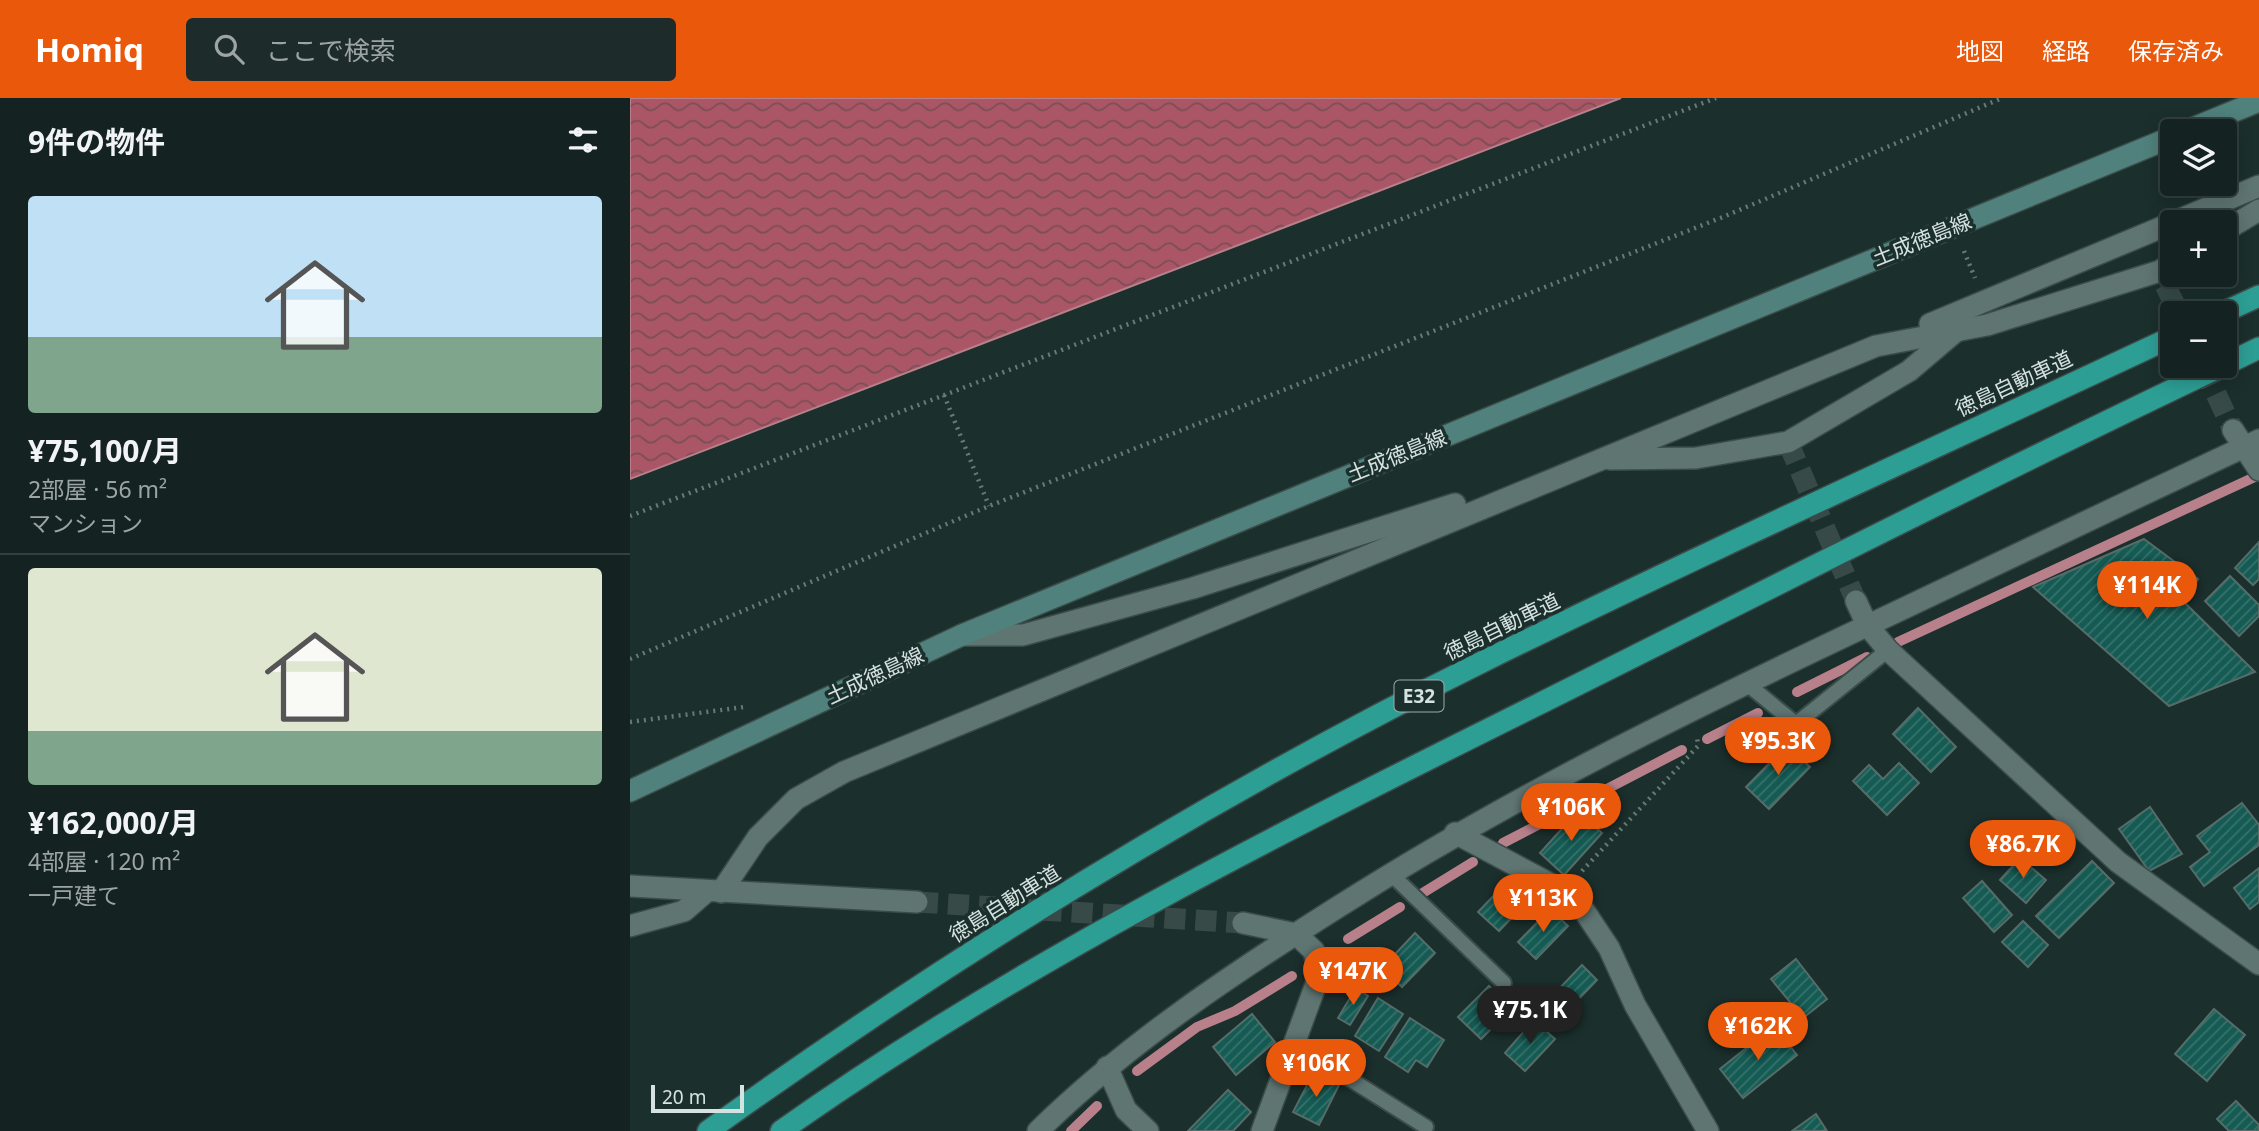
<!DOCTYPE html>
<html lang="ja">
<meta charset="utf-8">
<style>
:root{--surface:#142321;--page:#1d2b2a;--text:#f1f3f6;--muted:#9da4a5;--line:#33403f;--accent:#ea580c}
body{margin:0;font-family:"Noto Sans","Noto Sans JP",sans-serif;background:var(--page);color:var(--text);height:100vh;display:flex;flex-direction:column;font-size:26px;white-space:nowrap}
*{box-sizing:border-box;margin:0}
p{font-size:23px;color:var(--muted)}
.icon{flex:none;width:38px;height:38px;fill:none;stroke:currentColor;stroke-width:2;stroke-linecap:round;stroke-linejoin:round}
.map{position:relative;flex:1;overflow:hidden}
.drawer{display:flex;flex-direction:column;background:var(--surface);width:630px}
.drawer>*{flex:none}
.buttons{position:absolute;left:1530px;top:21px;display:grid;gap:14px}
.buttons a{display:grid;place-items:center;width:77px;height:77px;border-radius:7px;background:var(--surface);box-shadow:0 4px 18px #0003,0 0 0 2px var(--line);font-size:35px}
.scale{position:absolute;left:21px;bottom:18px;width:93px;box-sizing:border-box;padding-left:7px;border:4px solid #d5e2e0;border-top:0;font-size:19px;line-height:24px;white-space:nowrap;color:#d5e2e0;-webkit-text-stroke:5px #1b2f2c;paint-order:stroke}
.price{position:absolute;translate:-50% -60px;padding:0 16px;border-radius:24px;background:var(--accent);color:#fff;font-size:23px;line-height:46px;filter:drop-shadow(0 2px 4px #0008)}
.price::after{content:'';position:absolute;left:50%;top:42px;width:21px;height:16px;margin-left:-10px;background:inherit;clip-path:polygon(0 0,100% 0,50% 100%)}
.price.on{background:#222;color:#fff}
ul{padding:0;list-style:none}
li{display:grid;align-content:center;gap:14px;height:371px;padding:0 28px}
li+li{border-top:2px solid var(--line)}
li span{display:grid;place-items:center;height:217px;border-radius:7px;color:#555}
li>.icon{margin-inline-start:auto}
span .icon{width:126px;height:126px;fill:#fffc;stroke-width:1}
li b{font-size:30px}
h2{display:flex;justify-content:space-between;align-items:center;height:84px;padding:0 28px;font-size:30px}
header{display:flex;align-items:center;gap:42px;box-sizing:border-box;height:98px;padding:0 35px;background:var(--accent);color:#fff}
header strong{font-size:33px}
nav{display:flex;gap:38px;margin-inline-start:auto;font-size:24px}
.search{width:490px;height:63px;background:var(--page);display:flex;align-items:center;gap:18px;box-sizing:border-box;padding:0 24px;border-radius:7px;color:var(--muted);font-size:26px}
main{display:flex;flex:1;min-height:0}
.map>svg:first-child{display:block}
</style>
<header>
<strong>Homiq</strong>
<div class="search"><svg class="icon" aria-label="search" viewBox="0 0 24 24"><circle cx="10" cy="10" r="6"/><path d="M15 15l6 6"/></svg>ここで検索</div>
<nav><a>地図</a><a>経路</a><a>保存済み</a></nav>
</header>
<main>
<section class="drawer">
<h2>9件の物件<svg class="icon" aria-label="filters" viewBox="0 0 24 24"><path d="M4 7h16M4 17h16"/><circle cx="9" cy="7" r="2"/><circle cx="15" cy="17" r="2"/></svg></h2>
<ul>
<li><span style="background:linear-gradient(#bfe0f5 65%,#7fa58c 0)"><svg class="icon" aria-label="home" viewBox="0 0 24 24"><path d="M3 11l9-7 9 7M6 9v11h12V9"/></svg></span><div><b>¥75,100/月</b><p>2部屋 · 56 m²</p><p>マンション</p></div></li>
<li><span style="background:linear-gradient(#dfe7d0 75%,#7fa58c 0)"><svg class="icon" aria-label="home" viewBox="0 0 24 24"><path d="M3 11l9-7 9 7M6 9v11h12V9"/></svg></span><div><b>¥162,000/月</b><p>4部屋 · 120 m²</p><p>一戸建て</p></div></li>
</ul>
</section>
<div class="map">
<svg width="1629" height="1033" viewBox="0 0 1629 1033">
<defs>
<pattern id="water-waves" width="16" height="10" patternUnits="userSpaceOnUse" patternTransform="scale(1.75)"><rect width="16" height="10" fill="#ab5666"/><path d="M0 5q4-4 8 0t8 0" fill="none" stroke="#7b4e56"/></pattern>
<pattern id="building-hatch" width="6" height="6" patternUnits="userSpaceOnUse" patternTransform="scale(1.75)"><rect width="6" height="6" fill="#155b54"/><path d="M-1 1l2-2M0 6l6-6M5 7l2-2" fill="none" stroke="#36726c"/></pattern>
</defs>
<rect width="100%" height="100%" fill="#1b2f2c"/>
<path fill="url(#water-waves)" stroke="#b8808b" stroke-width="2" d="M0 0H991L0 381Z"/>
<g fill="none" stroke-linecap="round" stroke-linejoin="round">
<g stroke="#b8808b" stroke-width="10">
<path d="M1268 544 1629 377"/>
<path d="M1167 594 1237 559"/>
<path d="M1077 641 1128 615"/>
<path d="M873 745 1052 652"/>
<path d="M791 796 843 764"/>
<path d="M718 841 770 809"/>
<path d="M507 973 567 929 605 913 662 878"/>
<path d="M441 1033 467 1008"/>
</g>
</g>
<g fill="url(#building-hatch)" stroke="#566c69" stroke-width="2">
<path d="M1514 441 1568 481 1554 504 1625 574 1539 608 1403 489Z"/>
<path d="M1629 444V481L1623 487 1605 470Z"/>
<path d="M1600 478 1629 507V518L1609 538 1575 503Z"/>
<path d="M1288 610 1326 649 1301 674 1263 636Z"/>
<path d="M1157 647 1180 669 1139 711 1116 689Z"/>
<path d="M1269 665 1289 685 1257 717 1223 683 1239 667 1253 681Z"/>
<path d="M1612 705 1629 727V747L1574 788 1560 769 1580 754 1567 738Z"/>
<path d="M1520 709 1552 756 1519 773 1489 731Z"/>
<path d="M948 713 972 735 934 777 910 755Z"/>
<path d="M1390 760 1416 782 1396 805 1370 782Z"/>
<path d="M1462 763 1484 785 1429 840 1406 818Z"/>
<path d="M1629 770V804L1620 811 1604 790Z"/>
<path d="M1352 783 1382 817 1364 834 1333 800Z"/>
<path d="M875 786 896 805 869 833 848 814Z"/>
<path d="M920 811 938 828 906 861 888 844Z"/>
<path d="M1393 823 1418 847 1398 869 1372 844Z"/>
<path d="M785 835 805 855 772 889 752 870Z"/>
<path d="M1166 861 1197 901 1173 920 1141 881Z"/>
<path d="M952 867 967 882 939 911 924 896Z"/>
<path d="M859 888 882 910 851 941 828 919Z"/>
<path d="M726 890 738 898 720 927 708 920Z"/>
<path d="M748 900 773 916 749 953 725 938Z"/>
<path d="M1584 911 1615 937 1577 983 1545 956Z"/>
<path d="M622 916 645 944 606 977 583 949Z"/>
<path d="M780 920 814 942 797 969 786 962 778 974 755 959Z"/>
<path d="M904 922 925 941 895 973 875 955Z"/>
<path d="M1144 928 1167 957 1113 1000 1090 971Z"/>
<path d="M684 974 709 987 689 1027 663 1014Z"/>
<path d="M598 992 621 1014 603 1033H558Z"/>
<path d="M1606 1003 1629 1027V1033H1599L1587 1021Z"/>
<path d="M1186 1016 1197 1033H1162Z"/>
</g>
<g fill="none" stroke-linecap="round" stroke-linejoin="round">
<g stroke="#374a47" stroke-width="21" stroke-dasharray="21 10" stroke-linecap="butt">
<path d="M1535 187 1549 215"/>
<path d="M1573 268 1603 332"/>
<path d="M1158 344 1226 503"/>
</g>
<path stroke="#374a47" stroke-width="21" stroke-dasharray="21 10" stroke-linecap="butt" d="M287 804 613 825"/>
<defs>
<g id="service">
<path d="M1116 585 1166 626 1258 552"/>
<path d="M761 776 874 885"/>
<path d="M666 947 796 1029"/>
</g>
<g id="minor">
<path d="M1544 124 1629 88"/>
<path d="M1594 133 1629 112"/>
<path d="M1300 226 1542 125"/>
<path d="M1603 332 1629 372"/>
<path d="M980 361 1066 360 1158 344 1279 273 1326 233"/>
<path d="M1226 503 1237 527 1258 552 1488 764 1629 866"/>
<path d="M332 537H393L563 490 825 406"/>
<path d="M825 735 945 799 979 850 1005 907 1078 1033"/>
<path d="M91 794 128 739 166 701 214 674 1246 248 1357 227 1530 173 1542 165"/>
<path d="M0 828 54 813 77 793"/>
<path d="M477 969 496 1012 518 1033"/>
<path d="M632 1033 689 878 684 853 666 836"/>
</g>
<g id="tertiary">
<path d="M0 788 287 804"/>
<path d="M613 825 666 836"/>
<path d="M408 1033C498 945 602 876 708 809 887 695 1073 605 1264 515 1386 457 1507 399 1629 342"/>
</g>
<g id="secondary">
<path d="M1556 33 1629 3"/>
<path d="M0 693 332 537 1542 39"/>
</g>
<g id="motorway">
<path d="M1592 215 1629 198"/>
<path d="M1594 267 1629 250"/>
<path d="M78 1033C322 858 582 698 852 564 1079 452 1312 347 1542 239"/>
<path d="M151 1033C390 864 654 733 915 603 1141 490 1365 376 1592 268"/>
</g>
</defs>
<use href="#service" stroke="#3a4c4a" stroke-width="18"/>
<use href="#minor" stroke="#3a4c4a" stroke-width="24"/>
<use href="#tertiary" stroke="#3a4c4a" stroke-width="24"/>
<use href="#secondary" stroke="#3a4c4a" stroke-width="24"/>
<use href="#motorway" stroke="#3a4c4a" stroke-width="24"/>
<g stroke="#687976" stroke-width="4.5" stroke-dasharray="2 5" stroke-linecap="butt">
<path d="M1334 153 1345 180"/>
<path d="M314 297 359 408"/>
<path d="M0 418 1086 0"/>
<path d="M0 561 359 408 1093 119 1372 0"/>
<path d="M0 624 114 609"/>
<path d="M952 773 1068 648 1067 638"/>
</g>
<use href="#service" stroke="#5f7572" stroke-width="14"/>
<use href="#minor" stroke="#5f7572" stroke-width="21"/>
<use href="#tertiary" stroke="#5f7572" stroke-width="21"/>
<use href="#secondary" stroke="#50817c" stroke-width="21"/>
<use href="#motorway" stroke="#2d9e94" stroke-width="21"/>
</g>
<g text-anchor="middle" stroke-width="7" stroke-linejoin="round" paint-order="stroke">
<rect fill="#1b2f2c" stroke="#9dacaa" stroke-width="2" x="764.5" y="582.5" width="49" height="31" rx="5"/>
<g font-size="19" font-weight="bold" fill="#d5e2e0">
<text x="789" y="605">E32</text>
</g>
<g font-size="21" fill="#d5e2e0" stroke="#1b2f2c">
<text transform="translate(1292 142) rotate(-22)" y="7">土成徳島線</text>
<text transform="translate(1384 286) rotate(-25)" y="7">徳島自動車道</text>
<text transform="translate(767 358) rotate(-22)" y="7">土成徳島線</text>
<text transform="translate(872 529) rotate(-26)" y="7">徳島自動車道</text>
<text transform="translate(245 578) rotate(-25)" y="7">土成徳島線</text>
<text transform="translate(375 806) rotate(-32)" y="7">徳島自動車道</text>
</g>
</g>
</svg>
<div class="buttons">
<a><svg class="icon" aria-label="layers" viewBox="0 0 24 24"><path d="M12 4l9 5-9 5-9-5zM3 14l9 5 9-5"/></svg></a>
<a>+</a>
<a>−</a>
</div>
<div class="scale">20 m</div>
<b class="price" style="left:1517px;top:523px">¥114K</b>
<b class="price" style="left:1148px;top:679px">¥95.3K</b>
<b class="price" style="left:941px;top:745px">¥106K</b>
<b class="price" style="left:1393px;top:782px">¥86.7K</b>
<b class="price" style="left:913px;top:836px">¥113K</b>
<b class="price" style="left:723px;top:909px">¥147K</b>
<b class="price on" style="left:900px;top:948px">¥75.1K</b>
<b class="price" style="left:1128px;top:964px">¥162K</b>
<b class="price" style="left:686px;top:1001px">¥106K</b>
</div>
</main>
